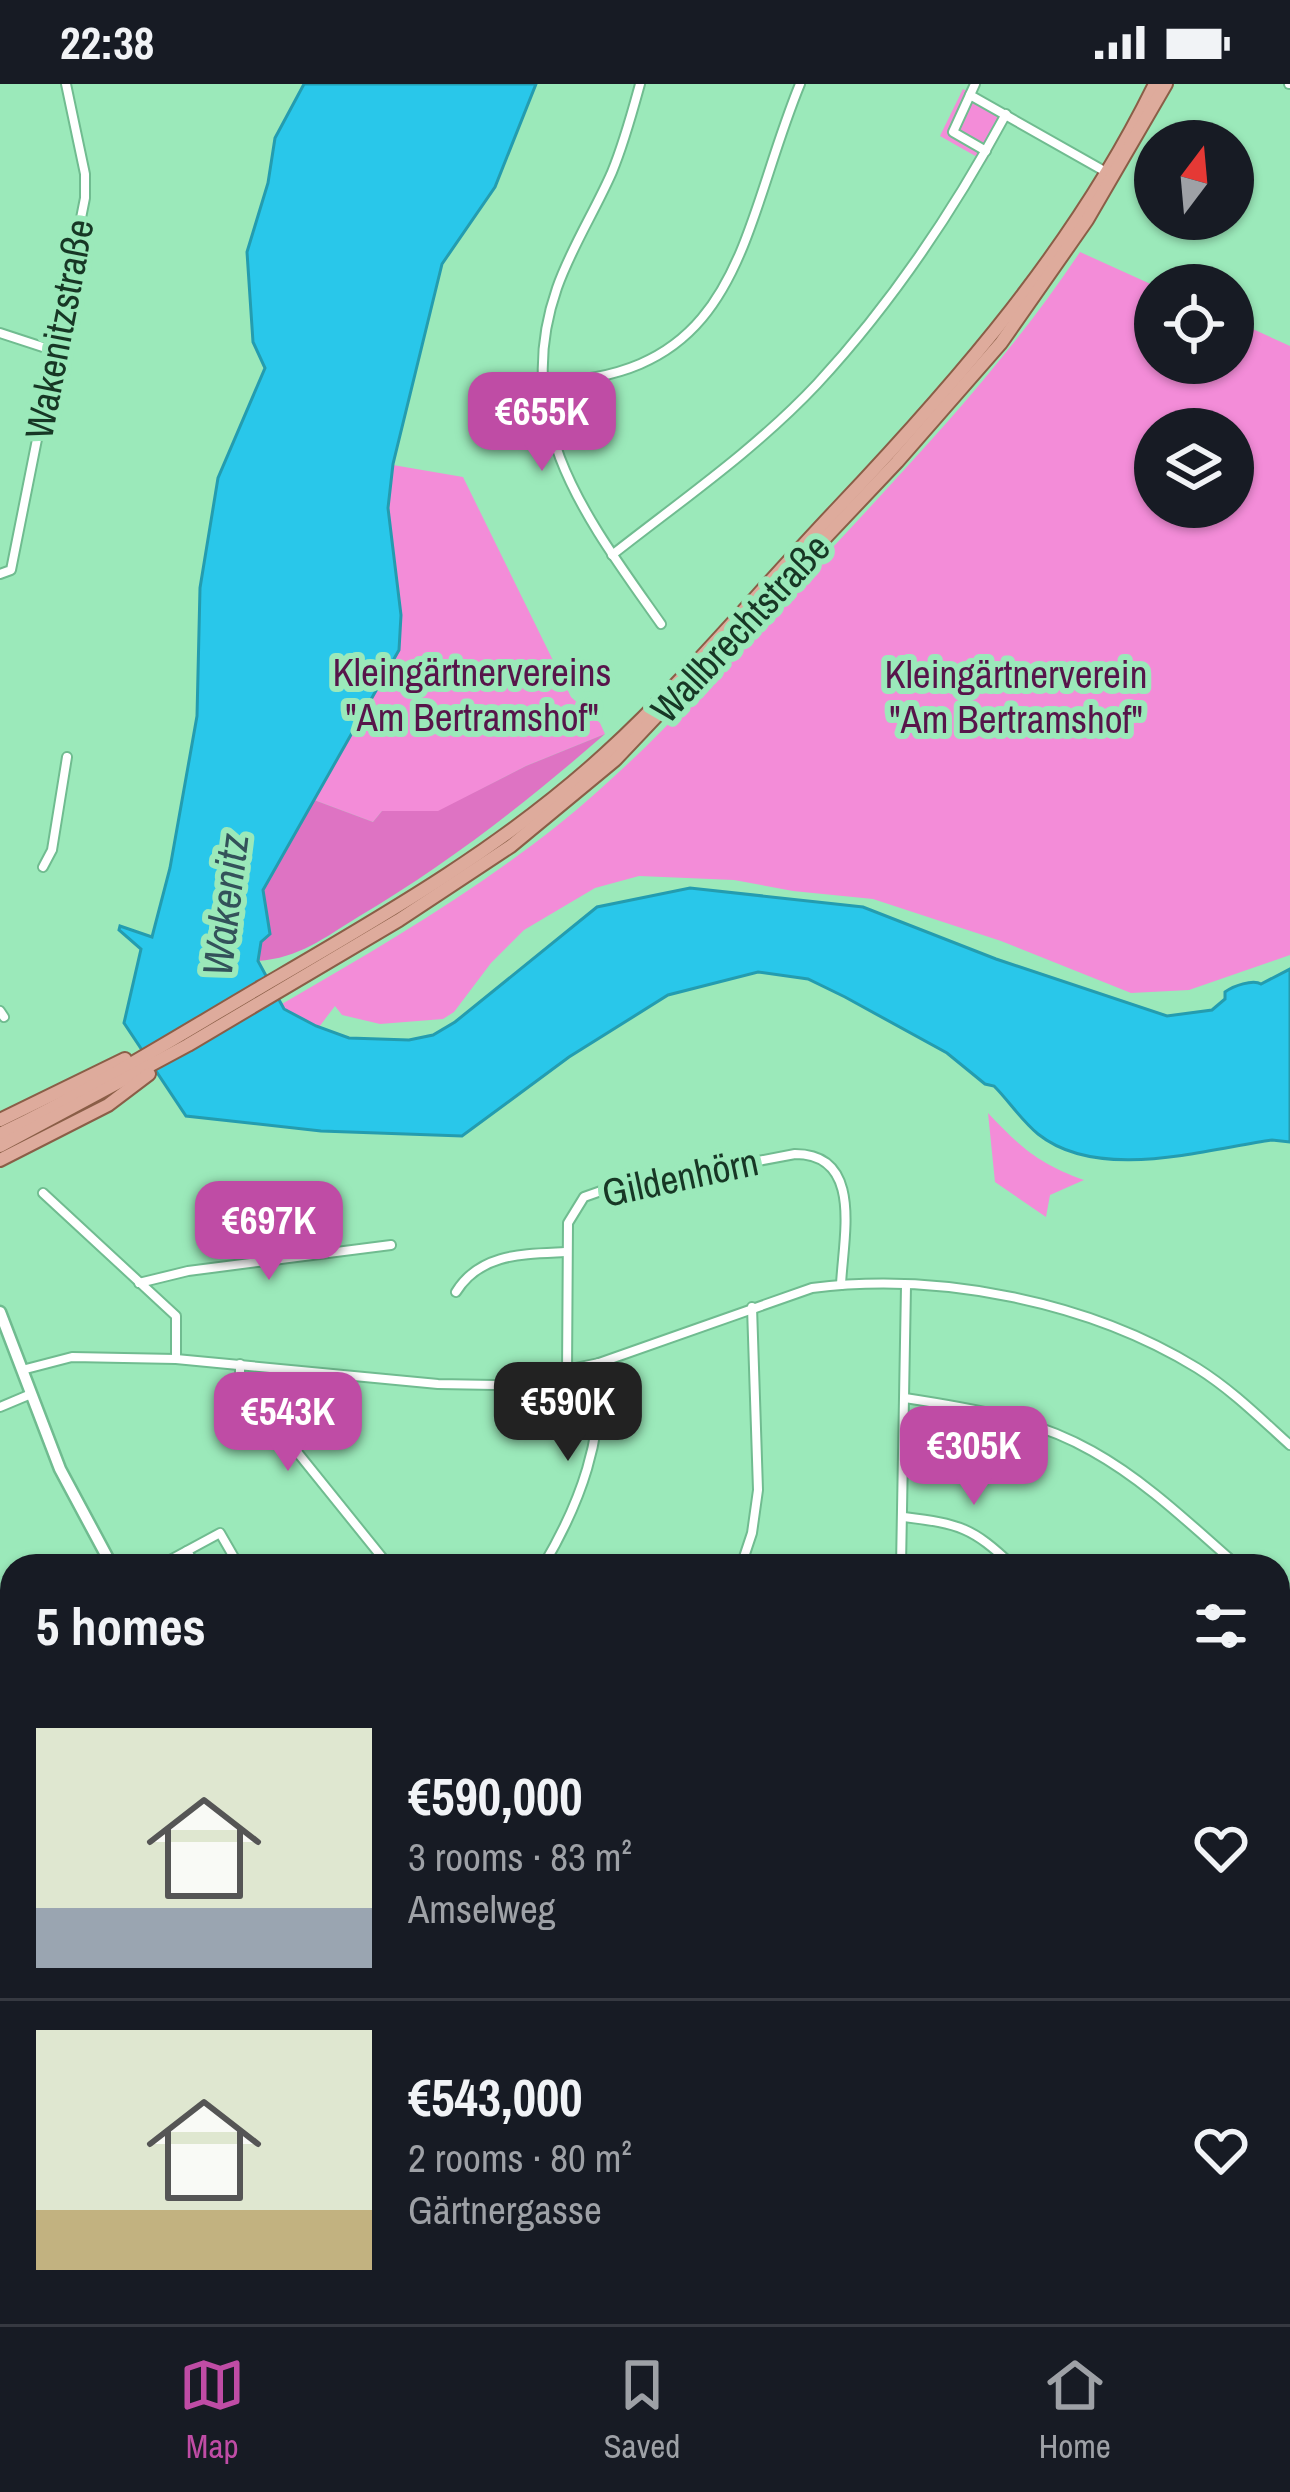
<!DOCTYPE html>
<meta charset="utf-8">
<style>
:root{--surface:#171b24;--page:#242831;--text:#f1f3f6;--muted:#9ea1a6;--line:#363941;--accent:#bf4ca5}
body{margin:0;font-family:"Archivo Narrow",sans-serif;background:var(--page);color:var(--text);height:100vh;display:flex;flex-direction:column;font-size:45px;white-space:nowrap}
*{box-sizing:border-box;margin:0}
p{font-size:39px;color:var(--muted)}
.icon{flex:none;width:66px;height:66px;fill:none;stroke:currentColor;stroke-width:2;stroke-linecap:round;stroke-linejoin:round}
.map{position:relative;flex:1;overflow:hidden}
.panel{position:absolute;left:0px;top:1470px;width:1290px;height:771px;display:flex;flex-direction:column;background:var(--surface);border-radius:36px 36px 0 0;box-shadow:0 3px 9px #0004}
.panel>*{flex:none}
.needle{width:78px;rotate:16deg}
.fabs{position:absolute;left:1134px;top:36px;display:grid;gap:24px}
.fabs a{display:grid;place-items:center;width:120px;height:120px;border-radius:50%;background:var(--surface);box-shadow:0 3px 9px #0004;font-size:60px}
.price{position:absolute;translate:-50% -102px;padding:0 27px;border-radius:24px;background:var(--accent);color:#fff;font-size:39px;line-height:78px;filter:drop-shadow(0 3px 6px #0008)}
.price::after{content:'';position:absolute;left:50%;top:72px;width:36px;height:27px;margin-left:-18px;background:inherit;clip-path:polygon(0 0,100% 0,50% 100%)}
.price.on{background:#222;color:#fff}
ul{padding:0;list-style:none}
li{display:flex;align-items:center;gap:36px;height:300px;padding:0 36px}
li+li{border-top:3px solid var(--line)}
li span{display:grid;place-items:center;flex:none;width:336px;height:240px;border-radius:0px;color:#555}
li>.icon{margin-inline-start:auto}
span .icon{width:144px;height:144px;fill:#fffc;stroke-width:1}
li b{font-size:51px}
h2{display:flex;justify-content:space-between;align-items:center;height:144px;padding:0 36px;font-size:51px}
.status{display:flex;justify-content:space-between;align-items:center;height:84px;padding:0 60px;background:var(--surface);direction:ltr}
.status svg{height:33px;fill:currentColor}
.menu{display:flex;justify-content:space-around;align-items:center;height:168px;border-top:3px solid var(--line);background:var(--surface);font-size:33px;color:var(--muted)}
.menu a{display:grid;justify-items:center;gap:6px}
.menu .on{color:var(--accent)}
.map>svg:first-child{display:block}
</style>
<div class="status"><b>22:38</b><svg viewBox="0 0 49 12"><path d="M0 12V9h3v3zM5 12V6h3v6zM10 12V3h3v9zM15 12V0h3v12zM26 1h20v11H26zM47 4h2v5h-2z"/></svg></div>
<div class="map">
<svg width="1290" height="2240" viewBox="0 0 1290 2240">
<rect width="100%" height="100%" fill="#9be9ba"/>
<g fill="#f38cd8" fill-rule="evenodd">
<path d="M963 5 1012 29 986 78 940 52Z"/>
<path d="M1080 168 1155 202V279H1233V236L1290 262V871L1189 906 1131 909 1001 857 873 815 793 807 734 796 639 792 595 804 524 846 491 879 454 928 443 935 380 940 342 931 335 922 319 943 285 925 282 920C377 865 471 810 558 741 659 660 745 557 834 462 922 367 1008 276 1080 168ZM1155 345H1233V423H1155Z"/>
<path d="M393 381 463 393 571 613 600 639 605 650 526 682 438 728 382 727 373 738 314 716 337 668 399 566 401 531 388 424Z"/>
<path d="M988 1029C1020 1063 1039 1080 1084 1096L1050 1111 1046 1133 995 1098Z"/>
<path d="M1278 1748 1290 1752V1873L1278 1870Z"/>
</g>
<g fill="#de73c3">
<path d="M605 650C527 718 448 780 358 833 324 854 299 874 258 877L261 858 269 849 263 806 314 716 373 738 382 727H438L526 682Z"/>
<path d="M1290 1600V1752L1278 1748V1609Z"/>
<path d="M1278 1892 1281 1903 1290 1910V2042L1278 2052Z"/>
</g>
<path fill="#29c7ea" stroke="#249caf" stroke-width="3" d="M304 0H536L495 103 442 180 393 380 388 424 401 531 399 566 263 806 270 850 261 858 258 877 284 925 316 942 349 954 409 956 433 951 455 938 597 823 690 804 863 823 996 875 1167 932 1212 926 1225 915V908C1233 902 1253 895 1261 900L1290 885V1058L1272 1056C1203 1066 1098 1098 1038 1050 1021 1036 1009 1017 994 1002L985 1000 947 969 845 913 808 895 758 888 668 911 569 973 462 1052 321 1047 186 1032 124 939 141 865 119 846 120 842 152 853 170 784 197 632 200 504 218 394 265 284 253 258 247 168 268 99 275 54Z"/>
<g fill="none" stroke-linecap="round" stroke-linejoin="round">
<defs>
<g id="street">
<path d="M640 0C632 29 624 59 612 88 595 127 571 164 557 204 510 339 588 436 661 540"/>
<path d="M975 0 953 48 986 67"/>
<path d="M1289 0H1290"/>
<path d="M970 11 1106 88"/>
<path d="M0 249 55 267"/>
<path d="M543 298C742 295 740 146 800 0"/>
<path d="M612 471C682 416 756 365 817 300 892 219 953 128 1006 30"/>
<path d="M0 490 11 486 85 114V90L66 0"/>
<path d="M43 783 52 766 67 673"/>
<path d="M0 927 4 933"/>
<path d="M43 1109 176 1232V1275"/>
<path d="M139 1199 188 1187 391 1161"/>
<path d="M456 1208C480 1169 524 1170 565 1168"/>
<path d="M240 1280V1297L389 1482"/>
<path d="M22 1286 72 1273 176 1275 438 1300 495 1301 599 1279 812 1204C939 1188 1088 1217 1197 1284 1232 1306 1260 1334 1290 1361"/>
<path d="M567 1289 568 1139 584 1113 601 1107 795 1070C864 1070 843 1154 841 1201"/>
<path d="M905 1314C970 1324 1034 1334 1092 1367 1146 1397 1192 1442 1238 1482"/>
<path d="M0 1323 31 1310"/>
<path d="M904 1433C960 1440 972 1443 1013 1482"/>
<path d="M187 1467 196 1482"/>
<path d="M159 1482 220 1449 239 1482"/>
<path d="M543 1482C581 1418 604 1354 599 1279"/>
<path d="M741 1482 752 1449 758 1406 752 1223"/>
<path d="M901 1482 906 1202"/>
<path d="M0 1736 12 1738"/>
<path d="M0 2142 12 2143"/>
<path d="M1278 2157 1290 2169"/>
<path d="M390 2229 391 2240"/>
<path d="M414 2229 444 2234 468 2229"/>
<path d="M546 2229 550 2240"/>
<path d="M793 2229 797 2240"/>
<path d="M1099 2229 1117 2240"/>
<path d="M33 2240 34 2229"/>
</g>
<g id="secondary">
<path d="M0 1228 60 1385 112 1482"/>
<path d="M259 2240 262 2229"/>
</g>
<g id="primary">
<path d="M0 1036 125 975"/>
<path d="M0 1050C90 1007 174 954 261 903 381 833 501 765 605 670 687 595 759 507 836 426 958 297 1076 162 1155 0"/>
<path d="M0 1062 188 961 399 836 511 762 615 676 897 378 1001 259 1087 136 1166 0"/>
<path d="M0 1076 108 1021 149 990"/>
</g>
</defs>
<use href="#street" stroke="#70bc90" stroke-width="12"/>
<use href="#secondary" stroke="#70bc90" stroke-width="15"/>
<use href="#primary" stroke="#8a5e47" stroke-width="16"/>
<use href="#street" stroke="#fff" stroke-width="8"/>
<use href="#secondary" stroke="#fff" stroke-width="10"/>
<use href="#primary" stroke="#deab9c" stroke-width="12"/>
</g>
<g text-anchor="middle" stroke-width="12" stroke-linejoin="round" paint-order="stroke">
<g font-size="39" fill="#173725" stroke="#9be9ba">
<text transform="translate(59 245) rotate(-79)" y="14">Wakenitzstraße</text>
<text transform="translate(740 544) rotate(-47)" y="14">Wallbrechtstraße</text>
<text transform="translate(680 1093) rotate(-12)" y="14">Gildenhörn</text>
</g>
<g font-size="39" fill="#57154a" stroke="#9be9ba">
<text x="472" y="602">Kleingärtnervereins<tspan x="472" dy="45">"Am Bertramshof"</tspan></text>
<text x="1016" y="604">Kleingärtnerverein<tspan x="1016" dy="45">"Am Bertramshof"</tspan></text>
</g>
<g font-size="42" font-style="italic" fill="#33525a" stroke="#9be9ba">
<text transform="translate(225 821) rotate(-83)" y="15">Wakenitz</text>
</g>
</g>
</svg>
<div class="fabs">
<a><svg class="needle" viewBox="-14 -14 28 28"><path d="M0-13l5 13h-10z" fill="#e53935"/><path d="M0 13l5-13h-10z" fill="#9ea1a6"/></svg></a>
<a><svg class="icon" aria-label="locate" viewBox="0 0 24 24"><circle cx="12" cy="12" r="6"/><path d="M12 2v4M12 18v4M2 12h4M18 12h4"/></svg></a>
<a><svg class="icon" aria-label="layers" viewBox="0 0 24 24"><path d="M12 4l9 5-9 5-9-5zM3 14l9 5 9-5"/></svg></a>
</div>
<b class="price" style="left:542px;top:390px">€655K</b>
<b class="price" style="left:269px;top:1199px">€697K</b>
<b class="price on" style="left:568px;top:1380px">€590K</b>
<b class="price" style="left:288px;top:1390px">€543K</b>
<b class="price" style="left:974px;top:1424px">€305K</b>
<section class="panel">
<h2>5 homes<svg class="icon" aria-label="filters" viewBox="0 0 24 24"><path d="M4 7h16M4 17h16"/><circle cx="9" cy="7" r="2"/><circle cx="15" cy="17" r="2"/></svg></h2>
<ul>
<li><span style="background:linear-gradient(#dfe7d0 75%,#9aa5b1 0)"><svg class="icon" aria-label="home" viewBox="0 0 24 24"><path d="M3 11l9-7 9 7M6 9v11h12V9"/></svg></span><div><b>€590,000</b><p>3 rooms · 83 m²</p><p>Amselweg</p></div><svg class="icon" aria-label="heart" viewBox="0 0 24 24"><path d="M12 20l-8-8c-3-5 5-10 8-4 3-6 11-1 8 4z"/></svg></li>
<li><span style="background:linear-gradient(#dfe7d0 75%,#c2b280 0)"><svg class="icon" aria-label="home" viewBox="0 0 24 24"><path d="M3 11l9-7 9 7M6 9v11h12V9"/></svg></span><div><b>€543,000</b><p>2 rooms · 80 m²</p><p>Gärtnergasse</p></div><svg class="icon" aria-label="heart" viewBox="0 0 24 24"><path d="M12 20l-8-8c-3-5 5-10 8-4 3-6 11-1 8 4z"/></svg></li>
</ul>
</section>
</div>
<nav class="menu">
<a class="on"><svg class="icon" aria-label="map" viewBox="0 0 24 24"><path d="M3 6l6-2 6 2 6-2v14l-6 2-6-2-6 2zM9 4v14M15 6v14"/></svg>Map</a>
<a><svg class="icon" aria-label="saved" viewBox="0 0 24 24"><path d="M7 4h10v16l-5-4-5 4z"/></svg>Saved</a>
<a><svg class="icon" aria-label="home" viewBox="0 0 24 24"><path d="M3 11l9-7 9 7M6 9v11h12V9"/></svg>Home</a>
</nav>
